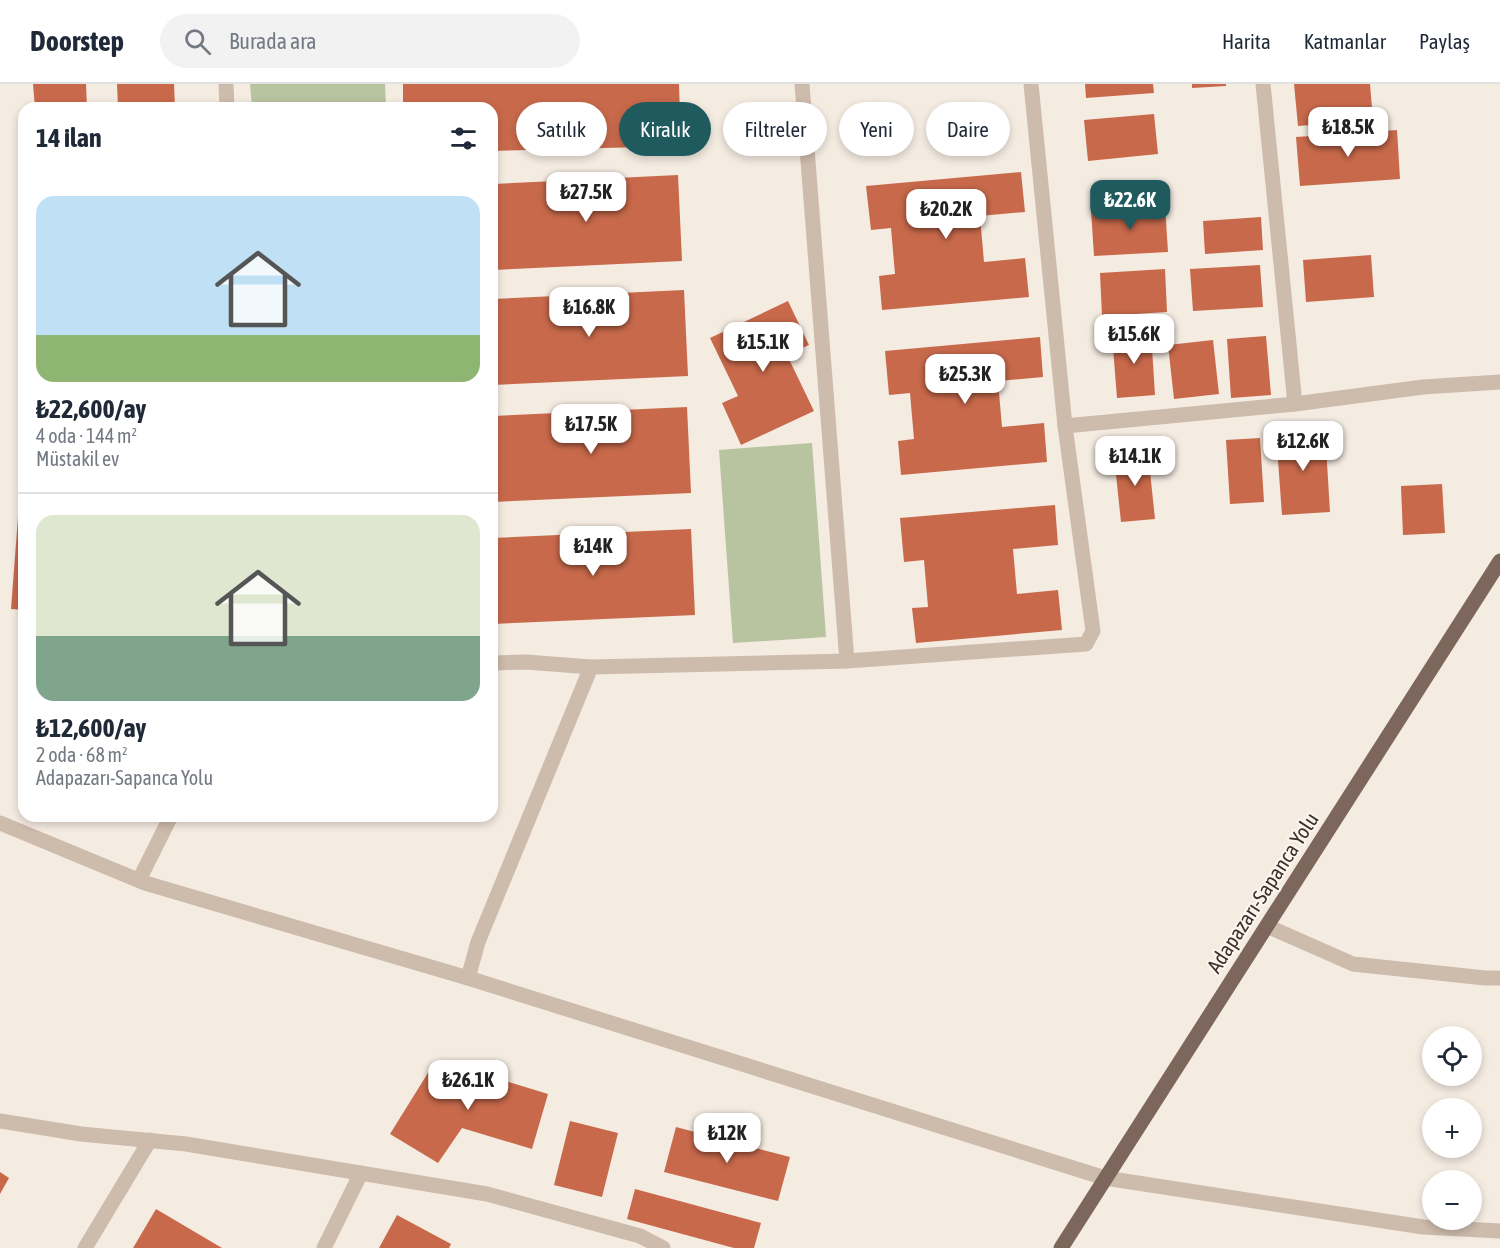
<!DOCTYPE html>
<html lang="tr">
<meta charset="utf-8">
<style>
:root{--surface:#fff;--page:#f2f2f3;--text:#1f2937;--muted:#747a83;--line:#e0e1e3;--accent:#1f5a5e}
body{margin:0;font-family:"Asap Condensed",sans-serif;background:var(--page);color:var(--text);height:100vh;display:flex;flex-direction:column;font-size:22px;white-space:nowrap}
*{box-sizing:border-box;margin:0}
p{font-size:20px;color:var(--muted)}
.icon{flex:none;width:33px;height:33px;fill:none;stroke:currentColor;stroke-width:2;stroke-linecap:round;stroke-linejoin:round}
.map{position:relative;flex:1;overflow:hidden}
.details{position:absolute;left:18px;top:18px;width:480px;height:720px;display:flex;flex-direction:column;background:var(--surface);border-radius:18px;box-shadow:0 3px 9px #0003}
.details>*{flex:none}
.guide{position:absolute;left:516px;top:18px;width:570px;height:54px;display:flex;gap:12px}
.tools{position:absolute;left:1422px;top:942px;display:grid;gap:12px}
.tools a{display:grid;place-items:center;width:60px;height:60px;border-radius:50%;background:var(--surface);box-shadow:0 3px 9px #0003;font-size:30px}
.price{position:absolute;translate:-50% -51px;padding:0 14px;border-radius:12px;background:#fff;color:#222;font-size:20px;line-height:39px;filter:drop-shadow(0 2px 3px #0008)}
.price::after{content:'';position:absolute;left:50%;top:36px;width:18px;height:14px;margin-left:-9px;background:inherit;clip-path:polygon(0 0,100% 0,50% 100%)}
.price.current{background:var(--accent);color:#fff}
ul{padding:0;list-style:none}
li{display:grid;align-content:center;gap:12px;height:318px;padding:0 18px}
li+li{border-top:2px solid var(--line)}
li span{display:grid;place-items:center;height:186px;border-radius:18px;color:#555}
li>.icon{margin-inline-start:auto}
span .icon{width:108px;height:108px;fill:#fffc;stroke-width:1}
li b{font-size:26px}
h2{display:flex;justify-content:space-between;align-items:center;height:72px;padding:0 18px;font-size:26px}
.chip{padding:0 21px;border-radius:27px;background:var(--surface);box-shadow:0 3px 9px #0003;font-size:21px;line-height:54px}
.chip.current{background:var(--accent);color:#fff}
header{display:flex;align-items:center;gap:36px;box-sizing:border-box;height:84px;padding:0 30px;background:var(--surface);border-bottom:2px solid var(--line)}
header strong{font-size:28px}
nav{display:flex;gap:33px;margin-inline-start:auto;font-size:21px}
.search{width:420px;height:54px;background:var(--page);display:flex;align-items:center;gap:15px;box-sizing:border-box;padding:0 21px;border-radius:33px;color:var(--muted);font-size:22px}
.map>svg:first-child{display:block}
</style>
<header>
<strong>Doorstep</strong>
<div class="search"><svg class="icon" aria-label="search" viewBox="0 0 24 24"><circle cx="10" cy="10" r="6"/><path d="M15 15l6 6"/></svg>Burada ara</div>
<nav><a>Harita</a><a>Katmanlar</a><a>Paylaş</a></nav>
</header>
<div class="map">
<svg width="1500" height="1164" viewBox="0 0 1500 1164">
<rect width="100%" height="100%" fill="#f4ebe1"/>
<g fill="#b8c4a0">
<path d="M250 0H385L386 24H252Z"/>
<path d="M812 359 826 553 733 559 719 366Z"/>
</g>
<g fill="#c8694b">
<path d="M33 0H86L87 24H35Z"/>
<path d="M117 0H174L175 24H118Z"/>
<path d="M403 0H679L681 62 492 67V24H403Z"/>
<path d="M1085 0H1153L1154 9 1086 14Z"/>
<path d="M1192 0H1226V2L1192 4Z"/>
<path d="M1294 0H1370L1373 36 1298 42Z"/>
<path d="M788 20 791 53 756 56 753 23Z"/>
<path d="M1154 30 1158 70 1088 77 1084 36Z"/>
<path d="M1397 46 1400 95 1300 102 1296 53Z"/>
<path d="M1021 88 1025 128 980 132 984 178 1025 174 1029 213 882 226 879 192 895 190 891 144 871 146 866 102Z"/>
<path d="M678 91 682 177 492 186V100Z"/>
<path d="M1165 122 1168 168 1094 172 1091 126Z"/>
<path d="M1261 133 1263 166 1205 170 1203 137Z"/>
<path d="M1371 171 1374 213 1306 218 1303 176Z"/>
<path d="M1260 181 1263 223 1193 227 1190 185Z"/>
<path d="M1165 185 1167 228 1102 232 1100 189Z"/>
<path d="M684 206 688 292 492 301V215Z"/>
<path d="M788 217 809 261 787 271 814 327 741 361 722 319 738 312 710 254Z"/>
<path d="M1151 248 1155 311 1117 314 1112 251Z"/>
<path d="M1266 252 1271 311 1231 314 1227 255Z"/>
<path d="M1040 253 1043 293 998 297 1002 343 1044 339 1047 378 901 391 898 357 914 355 910 309 889 311 885 267Z"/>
<path d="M1213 256 1219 310 1174 315 1168 261Z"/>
<path d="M687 323 691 409 492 418V332Z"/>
<path d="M1325 346 1330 428 1282 431 1276 349Z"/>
<path d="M1260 354 1264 418 1230 420 1226 356Z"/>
<path d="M1148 368 1155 435 1121 438 1114 372Z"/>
<path d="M22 381H24V526L11 525Z"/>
<path d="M1442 400 1445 449 1403 451 1401 402Z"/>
<path d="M1055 421 1058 461 1013 465 1017 510 1058 506 1062 546 916 559 912 524 928 523 924 476 904 478 900 434Z"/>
<path d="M691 445 695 531 492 540V454Z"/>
<path d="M440 980H449L467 985 548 1010 532 1065 462 1044 438 1079 390 1050 431 984Z"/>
<path d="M570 1037 618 1049 602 1113 554 1101Z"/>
<path d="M676 1043 790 1073 778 1117 664 1088Z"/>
<path d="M0 1088 9 1094 0 1110Z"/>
<path d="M635 1105 761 1139 754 1164H734L627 1135Z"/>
<path d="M156 1125 222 1164H133Z"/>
<path d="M397 1131 451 1160 449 1164H379Z"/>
</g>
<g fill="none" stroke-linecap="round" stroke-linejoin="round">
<g stroke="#cdbbac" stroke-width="15">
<path d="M226 0 227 24"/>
<path d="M802 0 847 577"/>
<path d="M1031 0 1065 342 1295 320 1423 303 1500 298"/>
<path d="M1263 0 1295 320"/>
<path d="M492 579 526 578 591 583 847 577 1086 560 1093 547 1065 342"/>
<path d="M0 739 145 799 468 894 1105 1094 1423 1143 1500 1147"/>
<path d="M139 796 171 732"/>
<path d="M1267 842 1353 880 1485 894H1500"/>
<path d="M468 894 478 858 591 583"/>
<path d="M0 1037 81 1050 186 1060 487 1110 640 1152 663 1164"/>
<path d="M85 1164 150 1056"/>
<path d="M324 1164 361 1089"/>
</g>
<path stroke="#7d675c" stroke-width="15" d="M1061 1164 1500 477"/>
</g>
<g text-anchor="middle" stroke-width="4.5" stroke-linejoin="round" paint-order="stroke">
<g font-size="21" fill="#3b302b" stroke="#fbf5ee">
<text transform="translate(1263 809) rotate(-57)" y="7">Adapazarı-Sapanca Yolu</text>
</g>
</g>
</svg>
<div class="tools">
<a><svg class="icon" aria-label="locate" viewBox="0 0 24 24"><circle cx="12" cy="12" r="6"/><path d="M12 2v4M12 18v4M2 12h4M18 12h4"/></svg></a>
<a>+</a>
<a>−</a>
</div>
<b class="price" style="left:1348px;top:74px">₺18.5K</b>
<b class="price" style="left:586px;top:139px">₺27.5K</b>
<b class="price current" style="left:1130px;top:147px">₺22.6K</b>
<b class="price" style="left:946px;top:156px">₺20.2K</b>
<b class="price" style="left:589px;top:254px">₺16.8K</b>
<b class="price" style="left:1134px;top:281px">₺15.6K</b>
<b class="price" style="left:763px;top:289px">₺15.1K</b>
<b class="price" style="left:965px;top:321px">₺25.3K</b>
<b class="price" style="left:591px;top:371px">₺17.5K</b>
<b class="price" style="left:1303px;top:388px">₺12.6K</b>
<b class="price" style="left:1135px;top:403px">₺14.1K</b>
<b class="price" style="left:593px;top:493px">₺14K</b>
<b class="price" style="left:468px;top:1027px">₺26.1K</b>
<b class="price" style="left:727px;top:1080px">₺12K</b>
<div class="guide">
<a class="chip">Satılık</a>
<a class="chip current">Kiralık</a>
<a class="chip">Filtreler</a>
<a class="chip">Yeni</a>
<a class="chip">Daire</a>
</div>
<section class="details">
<h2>14 ilan<svg class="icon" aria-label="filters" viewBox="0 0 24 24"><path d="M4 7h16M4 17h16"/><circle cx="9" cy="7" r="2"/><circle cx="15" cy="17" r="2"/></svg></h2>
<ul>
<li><span style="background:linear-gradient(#bfe0f5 75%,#8fb573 0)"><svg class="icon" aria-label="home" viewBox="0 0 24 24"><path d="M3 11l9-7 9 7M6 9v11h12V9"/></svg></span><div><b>₺22,600/ay</b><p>4 oda · 144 m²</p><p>Müstakil ev</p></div></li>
<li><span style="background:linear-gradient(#dfe7d0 65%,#7fa58c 0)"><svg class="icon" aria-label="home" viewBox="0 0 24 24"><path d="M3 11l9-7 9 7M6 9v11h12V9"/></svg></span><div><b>₺12,600/ay</b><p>2 oda · 68 m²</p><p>Adapazarı-Sapanca Yolu</p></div></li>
</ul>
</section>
</div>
